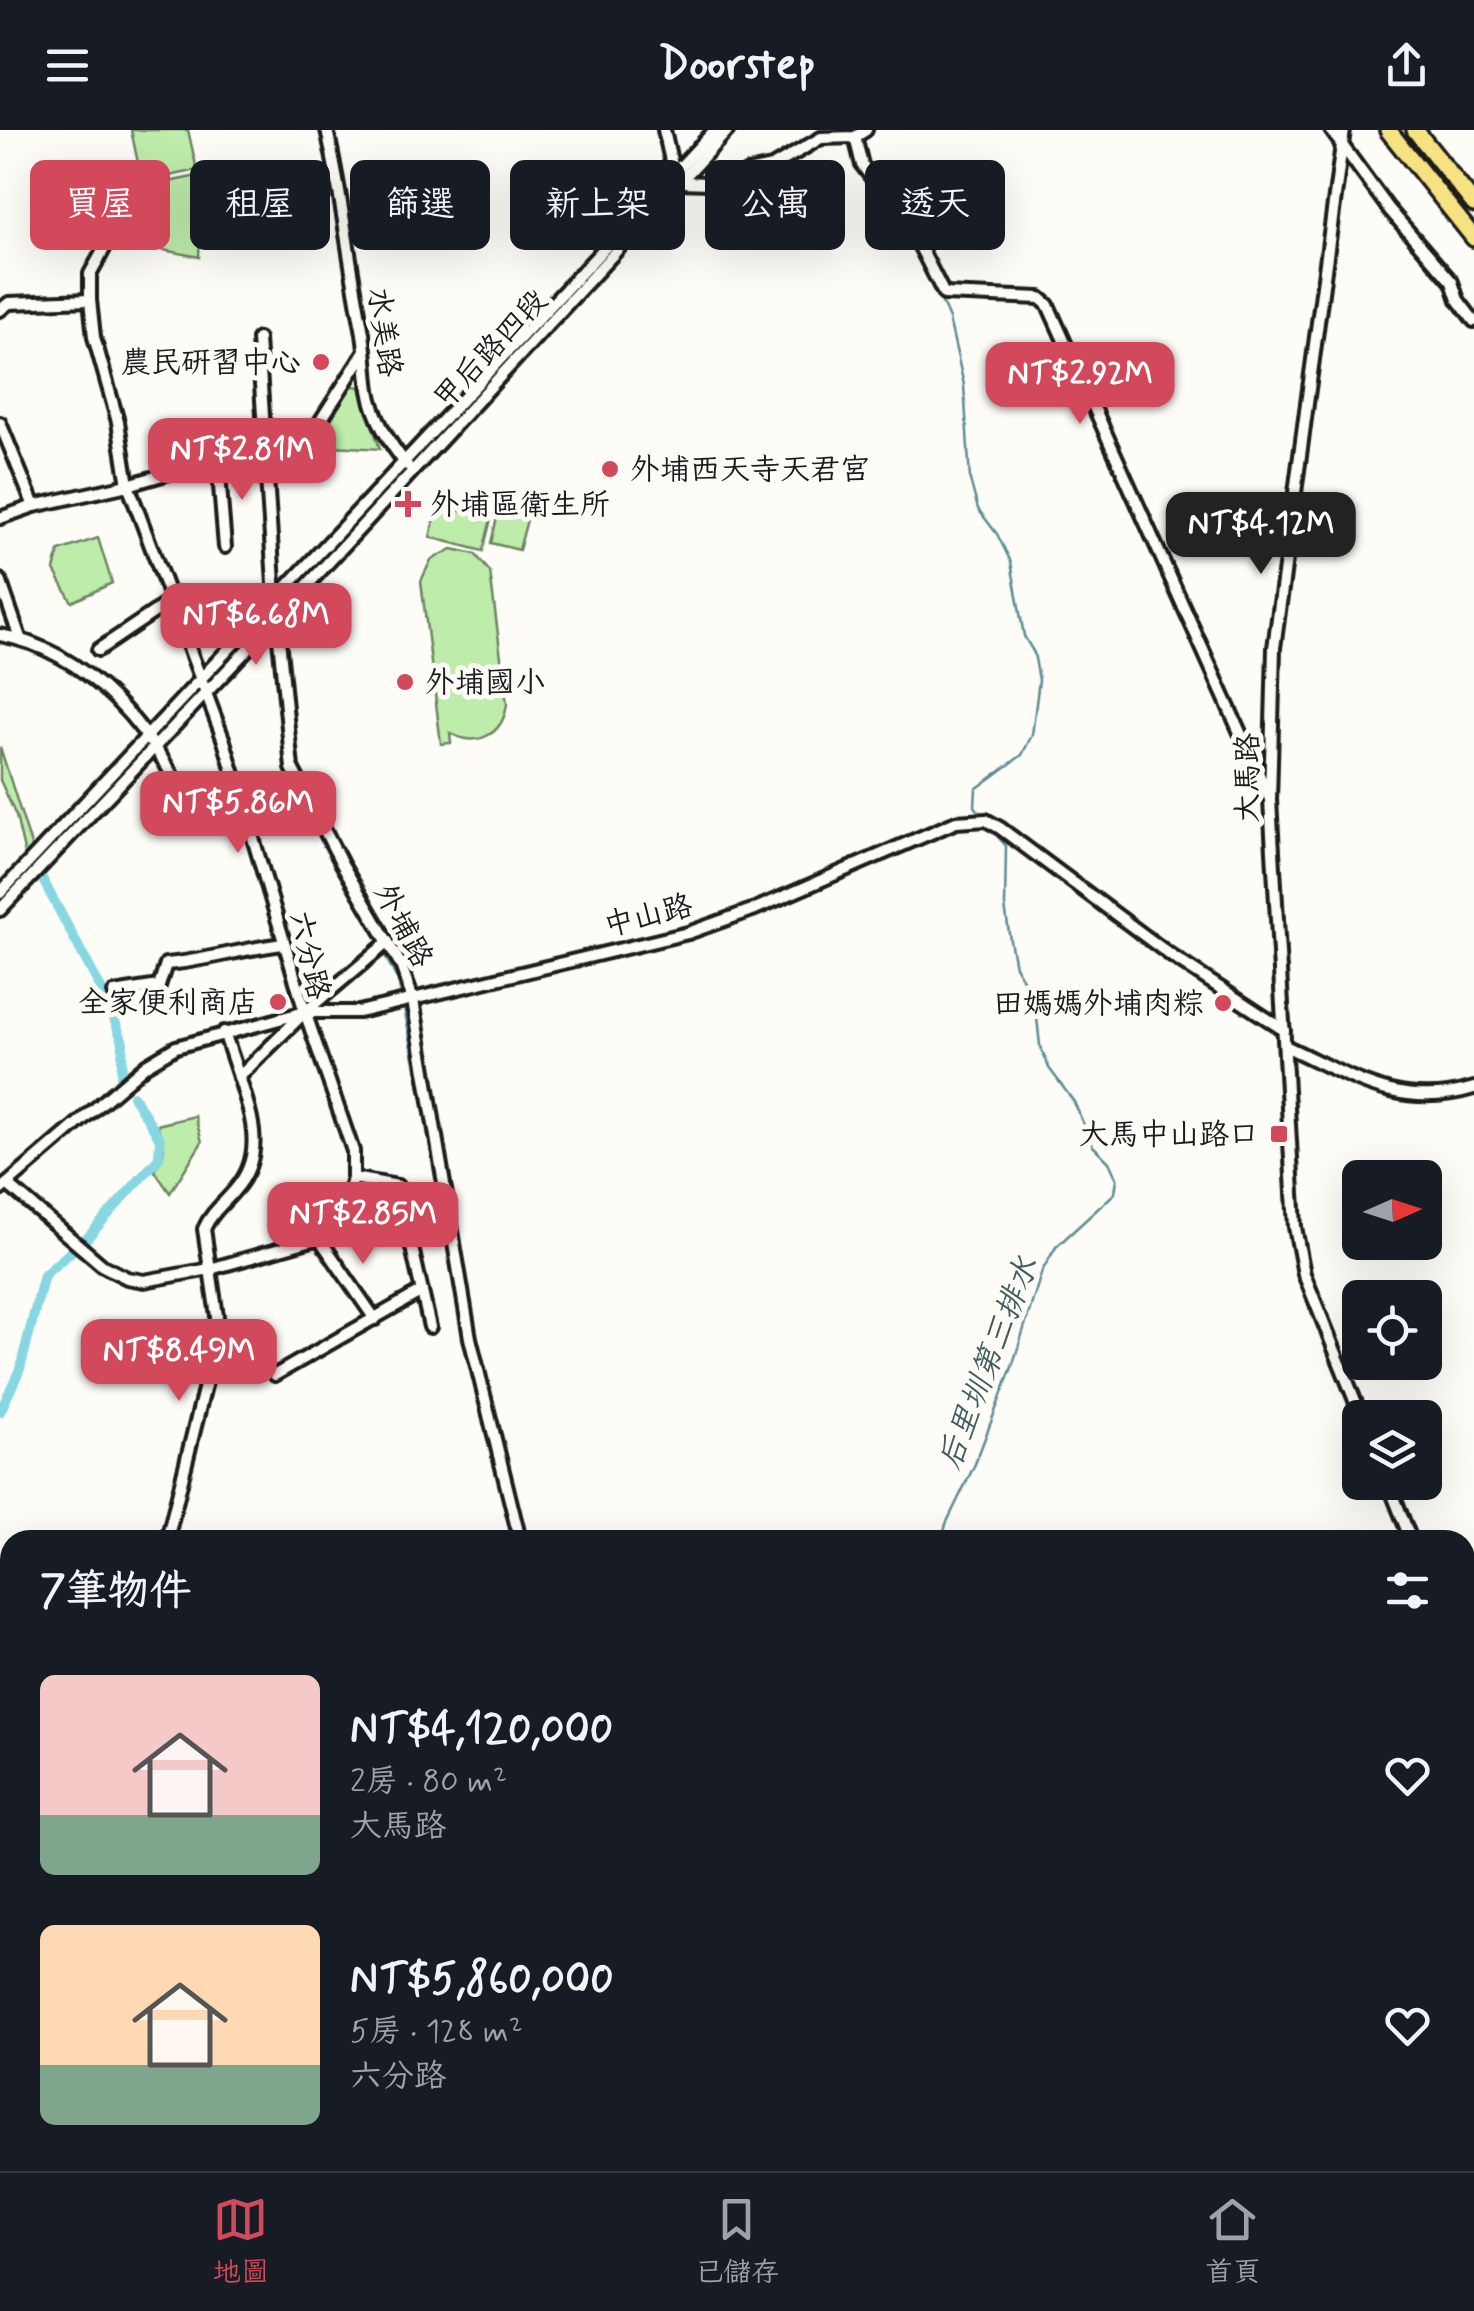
<!DOCTYPE html>
<html lang="zh-TW">
<meta charset="utf-8">
<style>
:root{--surface:#171b24;--page:#242831;--text:#f1f3f6;--muted:#9ea1a6;--line:#363941;--accent:#d1495b}
body{margin:0;font-family:Mynerve,"LXGW WenKai TC",sans-serif;background:var(--page);color:var(--text);height:100vh;display:flex;flex-direction:column;font-size:38px;white-space:nowrap}
*{box-sizing:border-box;margin:0}
p{font-size:32px;color:var(--muted)}
.icon{flex:none;width:55px;height:55px;fill:none;stroke:currentColor;stroke-width:2;stroke-linecap:round;stroke-linejoin:round}
.map{position:relative;flex:1;overflow:hidden}
.drawer{position:absolute;left:0px;top:1400px;width:1475px;height:642px;display:flex;flex-direction:column;background:var(--surface);border-radius:30px 30px 0 0;box-shadow:0 10px 40px #0002}
.drawer>*{flex:none}
.banner{position:absolute;left:30px;top:30px;width:1415px;height:90px;display:flex;gap:20px}
.needle{width:65px;rotate:87deg}
.controls{position:absolute;left:1342px;top:1030px;display:grid;gap:20px}
.controls a{display:grid;place-items:center;width:100px;height:100px;border-radius:15px;background:var(--surface);box-shadow:0 10px 40px #0002;font-size:50px}
.price{position:absolute;translate:-50% -85px;padding:0 22px;border-radius:20px;background:var(--accent);color:#fff;font-size:32px;line-height:65px;filter:drop-shadow(0 2px 5px #0008)}
.price::after{content:'';position:absolute;left:50%;top:60px;width:30px;height:22px;margin-left:-15px;background:inherit;clip-path:polygon(0 0,100% 0,50% 100%)}
.price.on{background:#222;color:#fff}
ul{padding:0;list-style:none}
li{display:flex;align-items:center;gap:30px;height:250px;padding:0 40px}
li span{display:grid;place-items:center;flex:none;width:280px;height:200px;border-radius:15px;color:#555}
li>.icon{margin-inline-start:auto}
span .icon{width:120px;height:120px;fill:#fffc;stroke-width:1}
li b{font-size:42px}
h2{display:flex;justify-content:space-between;align-items:center;height:120px;padding:0 40px;font-size:42px}
.tag{padding:0 35px;border-radius:15px;background:var(--surface);box-shadow:0 10px 40px #0002;font-size:35px;line-height:90px}
.tag.on{background:var(--accent);color:#fff}
header{display:flex;justify-content:space-between;align-items:center;height:130px;padding:0 40px;background:var(--surface);font-size:45px;font-weight:700}
.dock{display:flex;justify-content:space-around;align-items:center;height:140px;border-top:2px solid var(--line);background:var(--surface);font-size:28px;color:var(--muted)}
.dock a{display:grid;justify-items:center;gap:5px}
.dock .on{color:var(--accent)}
.map>svg:first-child{display:block}
</style>
<header><svg class="icon" aria-label="menu" viewBox="0 0 24 24"><path d="M4 6h16M4 12h16M4 18h16"/></svg>Doorstep<svg class="icon" aria-label="share" viewBox="0 0 24 24"><path d="M12 15V3M7 8l5-5 5 5M5 13v7h14v-7"/></svg></header>
<div class="map">
<svg width="1474" height="2041" viewBox="0 0 1474 2041">
<rect width="100%" height="100%" fill="#fdfcf7"/>
<filter id="ink" filterUnits="userSpaceOnUse"><feTurbulence type="fractalNoise" baseFrequency=".01" numOctaves="2"/><feDisplacementMap in="SourceGraphic" scale="20" xChannelSelector="R" yChannelSelector="G"/><feConvolveMatrix kernelMatrix="1 2 1 2 8 2 1 2 1" color-interpolation-filters="sRGB"/></filter>
<g filter="url(#ink)">
<g fill="#beecaa" stroke="#6d8463" stroke-width="2.5">
<path d="M131 0H188L197 40 142 52Z"/>
<path d="M202 45 212 86 200 105 199 127 163 120 150 60 154 55Z"/>
<path d="M348 255 360 257 380 319 318 315V304Z"/>
<path d="M438 375 491 389 483 421 430 407Z"/>
<path d="M500 375 529 382 519 420 491 413Z"/>
<path d="M98 408 112 453 72 472 54 440 59 421Z"/>
<path d="M452 419 475 424 490 442 507 574C503 605 477 618 450 603L451 613 441 614 421 451 431 430Z"/>
<path d="M0 617 33 721 25 725 16 686 0 650Z"/>
<path d="M195 986 202 1012 170 1063 154 1040C168 1023 165 1014 157 995Z"/>
<path d="M1132 2033H1188L1189 2041H1132Z"/>
</g>
<g fill="none" stroke-linecap="round" stroke-linejoin="round">
<g stroke="#5c8c93" stroke-width="2.5">
<path d="M871 55 929 145"/>
<path d="M935 157 949 189 964 255 970 350 978 379 997 404 1011 432 1024 506 1034 523 1039 550 1032 605 1022 625 976 659 975 676 981 685"/>
<path d="M383 822 398 851 401 866"/>
<path d="M403 873 438 1047"/>
<path d="M942 1410 946 1394 975 1334 1012 1237 1042 1141 1056 1117 1115 1063 1117 1049 1109 1032 1093 1016 1074 972 1049 938 1040 915 1035 870 1015 836 1010 810 1005 776 1006 716 988 696"/>
<path d="M40 2032 42 2041"/>
<path d="M646 2032 648 2041"/>
<path d="M1105 2041 1108 2032"/>
</g>
<g stroke="#87d7e2" stroke-width="10">
<path d="M29 724 106 868 123 912 121 950"/>
<path d="M0 1282 20 1239 44 1145 88 1107 159 1028 160 1009 133 966"/>
<path d="M0 1522 9 1544 0 1572"/>
<path d="M0 1622 10 1646"/>
<path d="M0 1805 10 1793"/>
<path d="M0 1833 10 1860"/>
</g>
<defs>
<g id="minor">
<path d="M327 0C342 65 349 133 362 198 366 218 366 239 369 260 373 286 390 315 407 335"/>
<path d="M664 0 674 44 679 52 710 53 738 48 748 42 772 37 821 8 855 7 866 0"/>
<path d="M1331 0 1388 78 1452 152 1458 170 1474 191"/>
<path d="M1344 0 1274 518 1270 670 1295 1097 1304 1144 1362 1288"/>
<path d="M855 7 862 35 912 101 944 164 1040 168 1048 175 1269 667"/>
<path d="M0 180 9 173 90 170"/>
<path d="M258 209 275 469 292 638 342 734 401 835 413 870 470 1208 520 1410"/>
<path d="M0 293 34 376"/>
<path d="M218 332 225 417"/>
<path d="M0 388 34 376 128 355 200 334 265 324 307 312 364 223"/>
<path d="M0 450 20 508"/>
<path d="M0 505C89 521 155 602 190 681L242 668"/>
<path d="M98 520 172 470"/>
<path d="M0 763 715 0"/>
<path d="M0 780 277 488 728 0"/>
<path d="M114 863 159 856 166 834C206 831 244 818 284 814"/>
<path d="M224 902 239 947"/>
<path d="M1285 916C1351 946 1399 981 1474 958"/>
<path d="M353 1048 398 1056 430 1197"/>
<path d="M7 1054 103 1136 127 1148 144 1151 210 1139 319 1108 345 1078 353 1048V1021L305 882 224 611 128 355 118 292 94 207 90 170V144L109 110"/>
<path d="M0 1060 146 935 176 917 305 882H359L688 803 755 779 956 692 986 690 1000 698 1173 827 1284 900"/>
<path d="M319 1108 375 1189"/>
<path d="M275 1245 422 1161"/>
<path d="M1388 1352 1411 1410"/>
<path d="M167 1410 215 1215 217 1186 204 1099C211 1083 223 1074 234 1061 266 1026 252 987 239 947L305 882 388 812"/>
<path d="M1465 1546 1474 1569"/>
<path d="M1465 1710 1474 1708"/>
<path d="M1465 1829 1474 1824"/>
<path d="M83 2032 112 2041"/>
<path d="M365 2032V2041"/>
<path d="M657 2032 659 2041"/>
<path d="M4 2041 22 2032"/>
<path d="M1056 2041 1073 2032"/>
</g>
<g id="highway">
<path d="M1388 0 1474 108"/>
<path d="M1415 0 1474 74"/>
</g>
</defs>
<use href="#minor" stroke="#1c1c1c" stroke-width="18"/>
<use href="#highway" stroke="#1c1c1c" stroke-width="22"/>
<use href="#minor" stroke="#fdfcf7" stroke-width="10"/>
<use href="#highway" stroke="#f7e281" stroke-width="15"/>
</g>
</g>
<g fill="#d1495b" stroke="#fdfcf7" stroke-width="4">
<circle cx="321" cy="232" r="10"/>
<circle cx="610" cy="339" r="10"/>
<path d="M403 359h10v10h10v10h-10v10h-10v-10h-10v-10h10z"/>
<circle cx="405" cy="552" r="10"/>
<circle cx="278" cy="872" r="10"/>
<circle cx="1223" cy="873" r="10"/>
<rect x="1269" y="994" width="20" height="20" rx="5"/>
</g>
<g text-anchor="middle" stroke-width="10" stroke-linejoin="round" paint-order="stroke">
<g font-size="30" fill="#1c1c1c" stroke="#fdfcf7">
<text transform="translate(385 202) rotate(82)" y="10">水美路</text>
<text transform="translate(490 219) rotate(-47)" y="10">甲后路四段</text>
<text transform="translate(1247 648) rotate(-90)" y="10">大馬路</text>
<text transform="translate(648 785) rotate(-14)" y="10">中山路</text>
<text transform="translate(404 795) rotate(62)" y="10">外埔路</text>
<text transform="translate(310 825) rotate(77)" y="10">六分路</text>
</g>
<g font-size="30" fill="#1c1c1c" stroke="#fdfcf7" text-anchor="end">
<text x="301" y="242">農民研習中心</text>
<text x="630" y="349" text-anchor="start">外埔西天寺天君宮</text>
<text x="430" y="384" text-anchor="start">外埔區衛生所</text>
<text x="425" y="562" text-anchor="start">外埔國小</text>
<text x="258" y="882">全家便利商店</text>
<text x="1203" y="883">田媽媽外埔肉粽</text>
<text x="1259" y="1014">大馬中山路口</text>
</g>
<g font-size="32" font-style="italic" fill="#415d61" stroke="#fdfcf7">
<text transform="translate(987 1233) rotate(-69)" y="11">后里圳第三排水</text>
</g>
</g>
</svg>
<div class="controls">
<a><svg class="needle" viewBox="-14 -14 28 28"><path d="M0-13l5 13h-10z" fill="#e53935"/><path d="M0 13l5-13h-10z" fill="#9ea1a6"/></svg></a>
<a><svg class="icon" aria-label="locate" viewBox="0 0 24 24"><circle cx="12" cy="12" r="6"/><path d="M12 2v4M12 18v4M2 12h4M18 12h4"/></svg></a>
<a><svg class="icon" aria-label="layers" viewBox="0 0 24 24"><path d="M12 4l9 5-9 5-9-5zM3 14l9 5 9-5"/></svg></a>
</div>
<b class="price" style="left:1080px;top:297px">NT$2.92M</b>
<b class="price" style="left:242px;top:373px">NT$2.81M</b>
<b class="price on" style="left:1261px;top:447px">NT$4.12M</b>
<b class="price" style="left:256px;top:538px">NT$6.68M</b>
<b class="price" style="left:238px;top:726px">NT$5.86M</b>
<b class="price" style="left:363px;top:1137px">NT$2.85M</b>
<b class="price" style="left:179px;top:1274px">NT$8.49M</b>
<div class="banner">
<a class="tag on">買屋</a>
<a class="tag">租屋</a>
<a class="tag">篩選</a>
<a class="tag">新上架</a>
<a class="tag">公寓</a>
<a class="tag">透天</a>
</div>
<section class="drawer">
<h2>7筆物件<svg class="icon" aria-label="filters" viewBox="0 0 24 24"><path d="M4 7h16M4 17h16"/><circle cx="9" cy="7" r="2"/><circle cx="15" cy="17" r="2"/></svg></h2>
<ul>
<li><span style="background:linear-gradient(#f6c9c9 70%,#7fa58c 0)"><svg class="icon" aria-label="home" viewBox="0 0 24 24"><path d="M3 11l9-7 9 7M6 9v11h12V9"/></svg></span><div><b>NT$4,120,000</b><p>2房 · 80 m²</p><p>大馬路</p></div><svg class="icon" aria-label="heart" viewBox="0 0 24 24"><path d="M12 20l-8-8c-3-5 5-10 8-4 3-6 11-1 8 4z"/></svg></li>
<li><span style="background:linear-gradient(#ffd9b3 70%,#7fa58c 0)"><svg class="icon" aria-label="home" viewBox="0 0 24 24"><path d="M3 11l9-7 9 7M6 9v11h12V9"/></svg></span><div><b>NT$5,860,000</b><p>5房 · 128 m²</p><p>六分路</p></div><svg class="icon" aria-label="heart" viewBox="0 0 24 24"><path d="M12 20l-8-8c-3-5 5-10 8-4 3-6 11-1 8 4z"/></svg></li>
</ul>
</section>
</div>
<nav class="dock">
<a class="on"><svg class="icon" aria-label="map" viewBox="0 0 24 24"><path d="M3 6l6-2 6 2 6-2v14l-6 2-6-2-6 2zM9 4v14M15 6v14"/></svg>地圖</a>
<a><svg class="icon" aria-label="saved" viewBox="0 0 24 24"><path d="M7 4h10v16l-5-4-5 4z"/></svg>已儲存</a>
<a><svg class="icon" aria-label="home" viewBox="0 0 24 24"><path d="M3 11l9-7 9 7M6 9v11h12V9"/></svg>首頁</a>
</nav>
